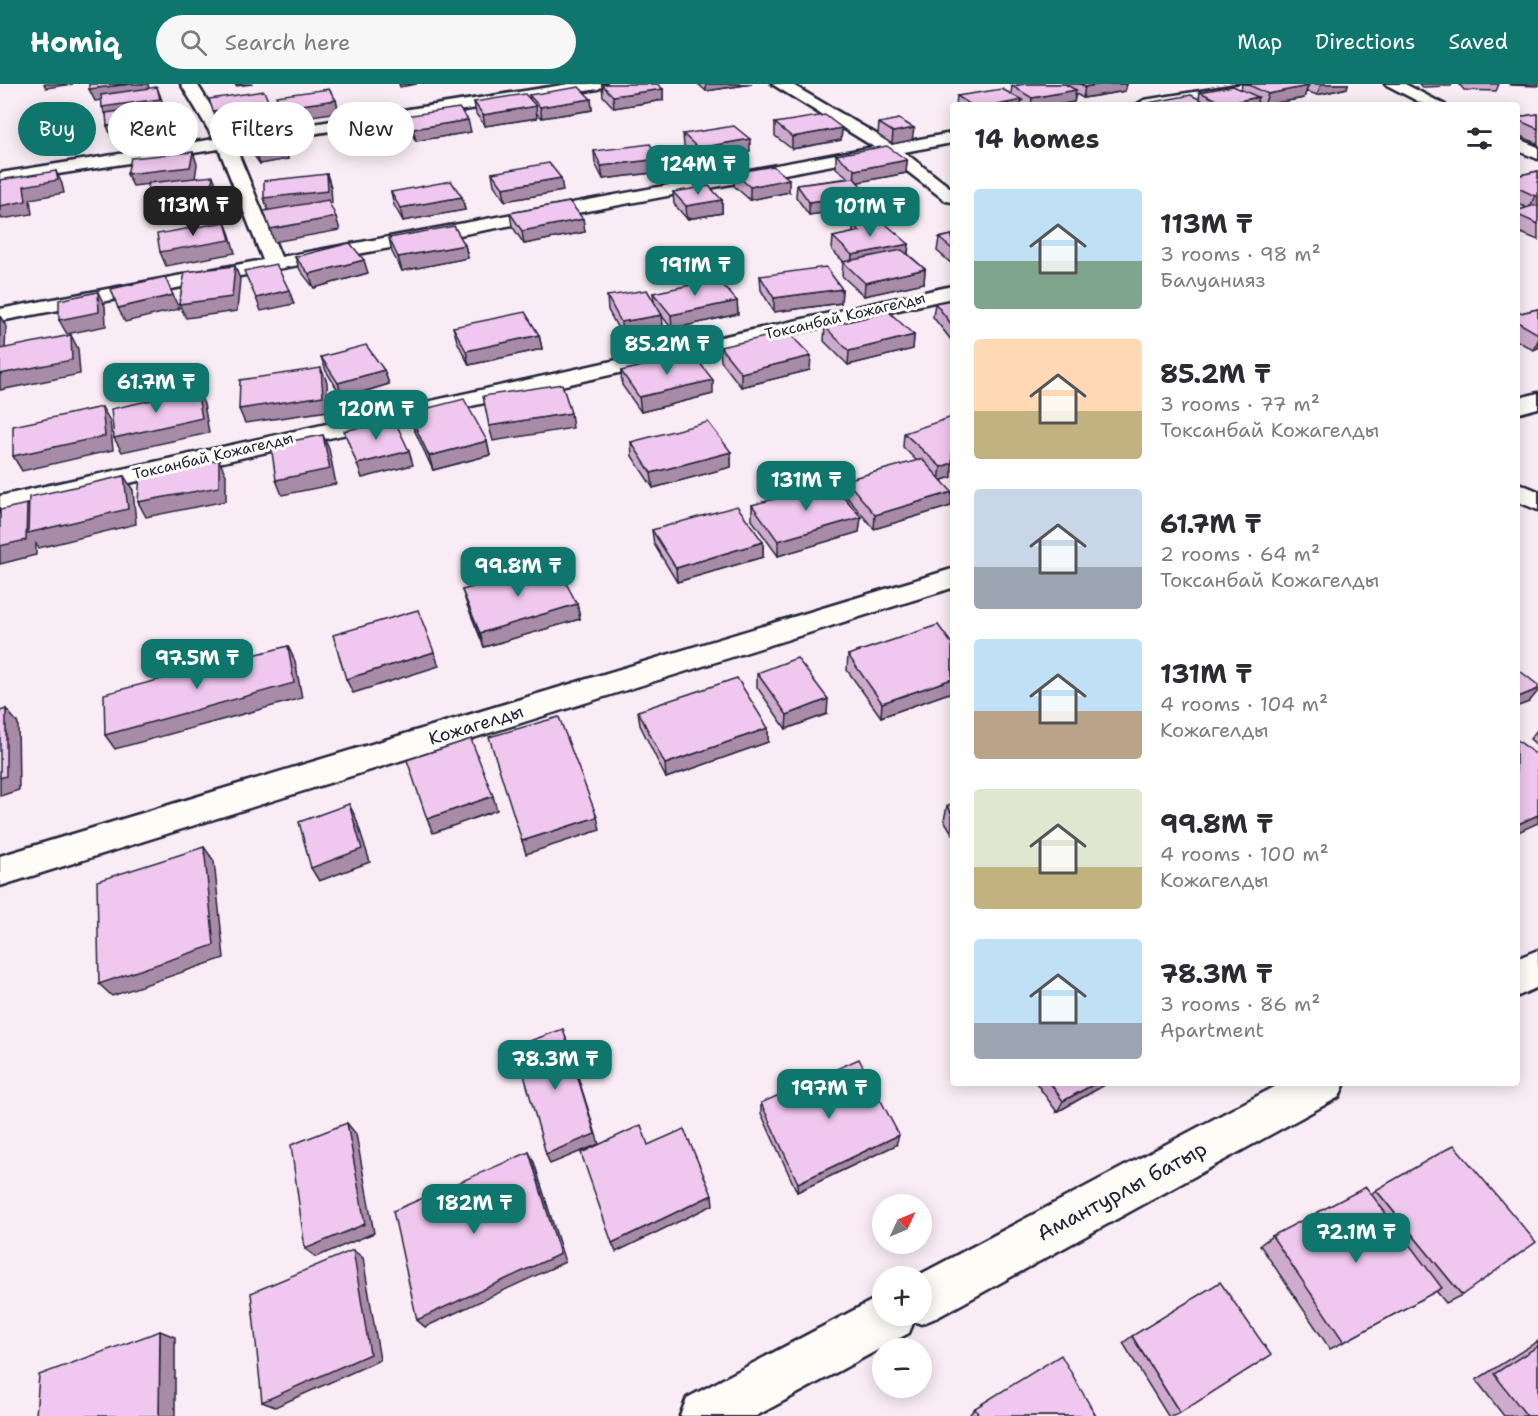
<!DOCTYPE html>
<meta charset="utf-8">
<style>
:root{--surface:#fff;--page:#f7f7f7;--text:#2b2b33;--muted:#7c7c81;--accent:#0f766e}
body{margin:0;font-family:"Shantell Sans",sans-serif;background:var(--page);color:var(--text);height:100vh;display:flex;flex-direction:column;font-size:22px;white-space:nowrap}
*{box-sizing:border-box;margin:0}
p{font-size:20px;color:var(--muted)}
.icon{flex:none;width:33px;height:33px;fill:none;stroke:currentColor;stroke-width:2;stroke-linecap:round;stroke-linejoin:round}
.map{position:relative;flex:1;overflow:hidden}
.sheet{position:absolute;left:950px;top:18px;width:570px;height:984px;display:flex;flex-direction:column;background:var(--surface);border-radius:6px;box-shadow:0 3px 15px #0003}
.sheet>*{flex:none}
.banner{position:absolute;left:18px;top:18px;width:570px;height:54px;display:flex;gap:12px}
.needle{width:39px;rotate:46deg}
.fabs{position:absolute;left:872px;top:1110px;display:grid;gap:12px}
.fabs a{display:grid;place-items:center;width:60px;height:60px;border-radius:50%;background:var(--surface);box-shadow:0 3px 15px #0003;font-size:30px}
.price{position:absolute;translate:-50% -51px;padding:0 14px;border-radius:12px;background:var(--accent);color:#fff;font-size:20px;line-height:39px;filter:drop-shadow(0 2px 3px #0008)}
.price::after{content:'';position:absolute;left:50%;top:36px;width:18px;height:14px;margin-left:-9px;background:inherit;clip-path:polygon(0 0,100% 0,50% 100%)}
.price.on{background:#222;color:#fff}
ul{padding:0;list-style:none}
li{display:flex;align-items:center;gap:18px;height:150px;padding:0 24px}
li span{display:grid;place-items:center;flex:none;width:168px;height:120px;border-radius:6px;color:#555}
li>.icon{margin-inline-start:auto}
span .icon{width:72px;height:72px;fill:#fffc;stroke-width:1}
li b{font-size:26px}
h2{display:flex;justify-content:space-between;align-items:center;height:72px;padding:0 24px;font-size:26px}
.pill{padding:0 21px;border-radius:27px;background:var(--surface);box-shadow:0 3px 15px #0003;font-size:21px;line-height:54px}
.pill.on{background:var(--accent);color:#fff}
header{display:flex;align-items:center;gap:36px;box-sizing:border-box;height:84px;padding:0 30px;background:var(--accent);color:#fff}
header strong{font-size:28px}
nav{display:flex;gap:33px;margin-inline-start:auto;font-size:21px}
.search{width:420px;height:54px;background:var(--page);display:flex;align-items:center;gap:15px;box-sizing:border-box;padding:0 21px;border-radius:33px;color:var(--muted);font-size:22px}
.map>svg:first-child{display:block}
</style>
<header>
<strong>Homiq</strong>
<div class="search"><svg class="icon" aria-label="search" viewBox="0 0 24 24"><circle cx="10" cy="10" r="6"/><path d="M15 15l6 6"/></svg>Search here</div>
<nav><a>Map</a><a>Directions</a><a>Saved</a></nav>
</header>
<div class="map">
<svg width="1538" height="1332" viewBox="0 0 1538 1332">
<rect width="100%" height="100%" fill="#f9ecf4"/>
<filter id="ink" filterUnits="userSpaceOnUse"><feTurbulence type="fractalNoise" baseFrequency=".0167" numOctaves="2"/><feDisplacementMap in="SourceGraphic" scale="12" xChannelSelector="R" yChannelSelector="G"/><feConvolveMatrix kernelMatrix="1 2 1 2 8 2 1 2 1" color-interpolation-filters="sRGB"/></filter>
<g filter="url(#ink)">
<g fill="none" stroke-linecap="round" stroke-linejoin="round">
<defs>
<g id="minor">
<path d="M181 0H197L230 53 569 0H606L598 5 235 62 281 173 874 63 772 0H791L893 60 952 49V59L904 68 952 105V118L946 117 886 71 0 237V225L263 176 219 65 0 99V89L214 55Z"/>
<path d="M1244 0H1280L1272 5 1172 21H1136L1144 16Z"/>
<path d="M1385 0H1405L1445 21H1425Z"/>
<path d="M1516 54 1538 63V75L1516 66Z"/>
<path d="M952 202V214L0 428V412Z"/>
<path d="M1538 309V324L1516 330V315Z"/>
<path d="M1516 398 1538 407V426L1516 417Z"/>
<path d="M952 485V504L0 802V772Z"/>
<path d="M1538 866V903L1516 913V875Z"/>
<path d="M1282 999H1345L1339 1013 938 1233 921 1240 914 1237 909 1249 756 1332H680L687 1314 875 1215 882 1212V1232H921V1192H917Z"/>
</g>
</defs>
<use href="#minor" stroke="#22223b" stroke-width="5"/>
<use href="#minor" fill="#fdfcf7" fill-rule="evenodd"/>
</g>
<g fill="#ceabcd" stroke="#22223b" stroke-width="1.5">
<path d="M698 0H752L706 7Z"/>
<path d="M1026 0H1127L1125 7 1083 14 1076 10 1074 18 1057 21H956L957 12 1011 10 1012 2Z"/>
<path d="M1242 0H1348L1347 4 1317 11 1306 7 1304 14 1265 21 1257 18 1256 21H1148V19L1199 15 1200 8 1241 6Z"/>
<path d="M1419 0H1452L1451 2 1423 3Z"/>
<path d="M1459 0H1499L1496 7 1464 6Z"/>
<path d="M1509 0H1538V2L1510 1Z"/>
<path d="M602 1 663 5V16L614 24 603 12Z"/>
<path d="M529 11 591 15 592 26 542 34 536 29 537 34 485 42 476 30 474 18 530 16Z"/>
<path d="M1538 30V60L1516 50V33Z"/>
<path d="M405 32 471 48 416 57 408 44Z"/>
<path d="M775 39 842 44 841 56 792 65 775 52Z"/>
<path d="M879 39 912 56 892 60 878 51Z"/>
<path d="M335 42 401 59 345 68 338 54Z"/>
<path d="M683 50 750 67 698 76 684 62Z"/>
<path d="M247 56 284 62 288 75 260 80 252 69Z"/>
<path d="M594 67 660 88 603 95 595 79Z"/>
<path d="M836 71 907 76 906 89 857 98 867 123 809 131 796 113 797 101 849 94 836 84Z"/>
<path d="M1538 87V156L1516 147V127L1527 124 1516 119V92Z"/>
<path d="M492 89 563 107 505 117 494 101Z"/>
<path d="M734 89 789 108 750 116 734 102Z"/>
<path d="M391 108 462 113 465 126 403 137 394 121Z"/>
<path d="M673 108 722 116V129L687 135 674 120Z"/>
<path d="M510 129 583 135 585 148 524 160 512 142Z"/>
<path d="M853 141 909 160 908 170 925 185 924 199 864 212 842 192 843 178H844L832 166 833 153 853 149Z"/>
<path d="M952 151V180L937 167 939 154Z"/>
<path d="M389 154 465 161 468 174 402 187 392 168Z"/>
<path d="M295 173 368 189 314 204 300 186Z"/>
<path d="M760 192 842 205 841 219 774 228 761 206Z"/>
<path d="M653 209 737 217 738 230 672 245 662 232 663 245 622 252 608 226 607 212 654 218Z"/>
<path d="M952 216V257L933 233 935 219Z"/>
<path d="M1538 225V264L1533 266 1516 256V230Z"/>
<path d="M453 243 539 251 542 265 469 281 457 257Z"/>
<path d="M825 243 914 251 913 265 848 281 824 257Z"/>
<path d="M720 263 810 286 741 303 721 277Z"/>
<path d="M321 273 384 286 389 300 343 314 326 287Z"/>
<path d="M621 287 713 310 641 328 622 301Z"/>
<path d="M409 329 490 371 433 386 413 343Z"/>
<path d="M904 349 952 393 942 396 951 422 874 445 845 411 846 396 917 377 903 363Z"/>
<path d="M631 358 731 368V383L653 404 632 372Z"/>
<path d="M752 421 861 433 859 448 778 472 752 436Z"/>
<path d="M652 446 763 458V473L677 498 654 460Z"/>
<path d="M462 506 577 520 580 535 484 563 467 521Z"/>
<path d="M952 560V608L881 633 847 586 848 571Z"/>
<path d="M757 589 827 630 786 645 757 603Z"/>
<path d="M638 627 768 644V658L666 694 640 641Z"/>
<path d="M1538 645V662L1530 655Z"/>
<path d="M952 720V749L944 736 947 722Z"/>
<path d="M1036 999H1108L1057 1028Z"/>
<path d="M761 1019 896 1061 797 1108 761 1029Z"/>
<path d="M1376 1106 1462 1211 1446 1219 1436 1207 1344 1258 1330 1265 1260 1161 1272 1152 1371 1110Z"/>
<path d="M1132 1252 1180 1329 1174 1332H1168L1123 1259Z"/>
<path d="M1538 1257V1332H1504L1476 1296Z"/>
<path d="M975 1324 1096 1332H971L970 1330Z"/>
</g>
<g fill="#a88ba7" stroke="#22223b" stroke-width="1.5">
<path d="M44 0H73L46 4Z"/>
<path d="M130 0H148L150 10 95 17 89 5Z"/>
<path d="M235 0H253L236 2Z"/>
<path d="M399 0H417L400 3Z"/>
<path d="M706 0H752L706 7Z"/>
<path d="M1101 0H1127L1125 7 1083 14 1085 3Z"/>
<path d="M1321 0H1348L1347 4 1317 11Z"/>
<path d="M1308 2 1304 14 1264 21 1268 10Z"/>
<path d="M157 3 168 33 171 46 112 54 107 42 108 35 102 23Z"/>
<path d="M663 5V16L614 24 613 12Z"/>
<path d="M1076 6 1074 18 1057 21H1031L1032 14Z"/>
<path d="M1258 13 1256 21H1224V20Z"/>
<path d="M591 15 592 26 542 34 540 23Z"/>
<path d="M336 16 339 28 285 36 281 24Z"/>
<path d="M1022 16 1021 21H997Z"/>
<path d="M269 19 273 31 218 39 213 27Z"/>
<path d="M536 22 537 34 485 42 483 31Z"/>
<path d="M468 36 471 48 416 57 413 45Z"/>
<path d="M842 44 841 56 792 65V53Z"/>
<path d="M914 44 912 56 892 60 893 48Z"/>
<path d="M398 47 401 59 345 68 341 56Z"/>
<path d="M750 55V67L698 76V64Z"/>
<path d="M284 62 288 75 260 80 256 68Z"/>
<path d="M193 68 197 80 195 95 133 102 127 90Z"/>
<path d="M659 75 660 88 603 95 601 82Z"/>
<path d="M907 76 906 89 854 99 855 86Z"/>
<path d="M56 87 62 100 64 109 30 115 32 130 2 135 0 131V122L24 102Z"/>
<path d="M327 90 331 103 332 119 268 127 264 114Z"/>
<path d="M213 92 218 105 215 121 151 129 145 116Z"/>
<path d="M561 94 563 107 505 117 503 104Z"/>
<path d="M789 95V108L750 116V103Z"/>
<path d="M868 110 867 123 809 131V118Z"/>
<path d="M1538 111V122L1529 124 1535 112Z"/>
<path d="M462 113 465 126 403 137 400 124Z"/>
<path d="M722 116V129L687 135 686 122Z"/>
<path d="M336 133 340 146 274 158 270 145Z"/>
<path d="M583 135 585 148 524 160 522 147Z"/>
<path d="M225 138 230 151 235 169 166 182 160 168Z"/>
<path d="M909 160 907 174 851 185 852 171Z"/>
<path d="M465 161 468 174 402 187 398 173Z"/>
<path d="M364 176 368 189 314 204 309 190Z"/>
<path d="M235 182 240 195 237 227 186 234 179 220Z"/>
<path d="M925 185 924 199 864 212 865 199Z"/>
<path d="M842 205 841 219 774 228V214Z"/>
<path d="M289 206 294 220 261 227 256 214Z"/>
<path d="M98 208 105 222 106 242 67 250 59 236Z"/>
<path d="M173 211 179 225 125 238 118 224Z"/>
<path d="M737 217 738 230 672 245 671 231Z"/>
<path d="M662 231 663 245 622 252 621 238Z"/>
<path d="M0 232 6 242 5 265 0 266Z"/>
<path d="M71 251 78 265 80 290 0 306V290Z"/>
<path d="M539 251 542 265 469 281 466 267Z"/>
<path d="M914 251 913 265 848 281 849 267Z"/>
<path d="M1538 257V264L1533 266Z"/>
<path d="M811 272 810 286 741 303V289Z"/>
<path d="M321 284 327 298 328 327 245 339 239 325Z"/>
<path d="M384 286 389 300 343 314 338 299Z"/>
<path d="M713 296V310L641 328 639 313Z"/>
<path d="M197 306 204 320 209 349 122 368 114 354Z"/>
<path d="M102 323 110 337 113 366 22 387 13 372Z"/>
<path d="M571 329 573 344 493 357 489 342Z"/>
<path d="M323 351 329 365 336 400 282 411 276 396Z"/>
<path d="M487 357 490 371 433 386 429 372Z"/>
<path d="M409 367 413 381 362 394 357 380Z"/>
<path d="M731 368V383L653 404 651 389Z"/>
<path d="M219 376 226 391V417L146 433 138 418Z"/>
<path d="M952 379V393L939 397 941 383Z"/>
<path d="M124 392 133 406 136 440 39 464 36 460V471L0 480V462L27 420 36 435Z"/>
<path d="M952 408 951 422 874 445 875 431Z"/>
<path d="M861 433 859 448 778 472V457Z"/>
<path d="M763 458V473L677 498 676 484Z"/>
<path d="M577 520 580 535 484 563 480 549Z"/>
<path d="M288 562 295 577 302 614 115 665 105 651Z"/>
<path d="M434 568 439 582 353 609 346 595Z"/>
<path d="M952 595V608L881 633 882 619Z"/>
<path d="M1538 605V607L1529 618 1516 623V614Z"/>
<path d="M828 615 827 630 786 645 787 631Z"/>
<path d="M6 625 18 639 19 706 0 712V694Z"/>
<path d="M768 644V658L666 694 665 680Z"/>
<path d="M493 712 497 726 433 749 427 735Z"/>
<path d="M349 720 356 734 370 778 319 797 311 784Z"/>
<path d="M1538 731V739L1516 749V741Z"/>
<path d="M597 733 600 746 526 770 522 757Z"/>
<path d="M204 763 214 777 224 874 112 912 99 900Z"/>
<path d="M563 945 599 1060 550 1080 546 1070Z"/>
<path d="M1096 999H1108L1057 1028 1063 1017Z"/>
<path d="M347 1039 356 1050 374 1149 316 1173 305 1165Z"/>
<path d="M899 1051 896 1061 797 1108 798 1099Z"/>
<path d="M529 1068 534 1078 565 1178 425 1243 417 1236Z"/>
<path d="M712 1111 713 1121 616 1168 612 1159Z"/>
<path d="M353 1166 363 1174 380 1276 275 1323 262 1318Z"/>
<path d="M160 1247 175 1253V1332H159Z"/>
</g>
<g fill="#f0c7ee" stroke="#22223b" stroke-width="1.5">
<path d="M89 0H130L89 5Z"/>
<path d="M606 0H657L663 5 613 12 602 1Z"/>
<path d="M1026 0H1065L1076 6 1032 14 1012 2Z"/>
<path d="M1080 0H1101L1085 3Z"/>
<path d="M1247 0H1304L1308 2 1268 10Z"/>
<path d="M1233 2 1258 13 1224 20 1200 8Z"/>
<path d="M157 3 160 15 102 23 101 11Z"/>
<path d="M579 3 591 15 540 23 529 11Z"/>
<path d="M329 5 336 16 281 24 276 12Z"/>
<path d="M1002 5 1022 16 997 21H971L957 12Z"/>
<path d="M264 7 269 19 213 27 209 15Z"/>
<path d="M525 10 536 22 483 31 474 18Z"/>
<path d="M1191 11 1211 21H1153L1148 19Z"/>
<path d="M1140 18 1145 21H1125Z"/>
<path d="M163 21 166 34 107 42 106 29Z"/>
<path d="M459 24 468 36 413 45 405 32Z"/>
<path d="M1538 30V45L1516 35V33Z"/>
<path d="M825 31 842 44 792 53 775 39Z"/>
<path d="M390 34 398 47 341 56 335 42Z"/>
<path d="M899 35 914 44 893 48 879 39Z"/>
<path d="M734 42 750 55 698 64 683 50Z"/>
<path d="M276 51 284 62 256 68 247 56Z"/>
<path d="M650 60 659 75 601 82 594 67Z"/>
<path d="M887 62 907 76 855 86 836 71Z"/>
<path d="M193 68 190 83 127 90 131 74Z"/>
<path d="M549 79 561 94 503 104 492 89Z"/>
<path d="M773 82 789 95 750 103 734 89Z"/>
<path d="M56 87 58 96 24 102 26 117 0 122V96Z"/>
<path d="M1538 87V111L1535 112 1516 103V92Z"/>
<path d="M327 90 328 107 264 114V97Z"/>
<path d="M213 92 210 108 145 116 149 99Z"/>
<path d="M854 94 868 110 809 118 797 101Z"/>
<path d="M451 97 462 113 400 124 391 108Z"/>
<path d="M709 102 722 116 686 122 673 108Z"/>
<path d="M328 116 336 133 270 145 264 127Z"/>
<path d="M570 118 583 135 522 147 510 129Z"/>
<path d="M1535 121 1538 123V140L1516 130V127Z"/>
<path d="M881 136 909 160 852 171 833 153 860 147 853 141Z"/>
<path d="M225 138 230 156 160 168 157 150Z"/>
<path d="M454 142 465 161 398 173 389 154Z"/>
<path d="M952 151V165L939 154Z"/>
<path d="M350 159 364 176 309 190 295 173Z"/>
<path d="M902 166 925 185 865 199 843 178Z"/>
<path d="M276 180 289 206 256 214 244 187Z"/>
<path d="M235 182 232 213 179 220 185 188Z"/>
<path d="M826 183 842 205 774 214 760 192Z"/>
<path d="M165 193 173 211 118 224 111 205Z"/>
<path d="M718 195 737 217 671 231 653 209Z"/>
<path d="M647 206 662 231 621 238 607 212Z"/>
<path d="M98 208 99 228 59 236V216Z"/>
<path d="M952 216V241L935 219Z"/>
<path d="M1538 225V250L1516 237V230Z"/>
<path d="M525 228 539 251 466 267 453 243Z"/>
<path d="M889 228 914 251 849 267 825 243Z"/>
<path d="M788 248 811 272 741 289 720 263Z"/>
<path d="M71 251 72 276 0 290V265Z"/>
<path d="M366 261 384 286 338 299 321 273Z"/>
<path d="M693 270 713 296 639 313 621 287Z"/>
<path d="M321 284 323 312 239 325 240 296Z"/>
<path d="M562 300 571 329 489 342 483 312Z"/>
<path d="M197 306 202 334 114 354 111 325Z"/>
<path d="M464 315 487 357 429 372 409 329Z"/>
<path d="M102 323 105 352 13 372V342Z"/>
<path d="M952 333V379L941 383 904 349Z"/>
<path d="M394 335 409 367 357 380 344 347Z"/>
<path d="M708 338 731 368 651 389 631 358Z"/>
<path d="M323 351 330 385 276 396 271 361Z"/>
<path d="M922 375 952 408 875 431 846 396Z"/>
<path d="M219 376V403L138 418 140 390Z"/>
<path d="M124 392 128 425 28 449 29 413Z"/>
<path d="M832 399 861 433 778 457 752 421Z"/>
<path d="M27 420 26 456 0 462V426Z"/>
<path d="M737 422 763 458 676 484 652 446Z"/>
<path d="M556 480 577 520 480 549 462 506Z"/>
<path d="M418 526 434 568 346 595 333 551Z"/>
<path d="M938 541 952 560V595L882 619 848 571Z"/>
<path d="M288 562 294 599 105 651 104 610Z"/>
<path d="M797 574 828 615 787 631 757 589Z"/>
<path d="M1516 584 1538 601V605L1516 614Z"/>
<path d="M737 594 768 644 665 680 638 627Z"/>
<path d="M6 625V692L0 694V627Z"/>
<path d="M559 633 597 733 522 757 489 653Z"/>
<path d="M471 655 493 712 427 735 407 676Z"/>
<path d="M1516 655 1538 672V731L1516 741Z"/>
<path d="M349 720 362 765 311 784 299 738Z"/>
<path d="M952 720V730L947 722Z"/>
<path d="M204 763 214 861 99 900 97 797Z"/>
<path d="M563 945 595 1050 546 1070 516 962Z"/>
<path d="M859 975 899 1051 798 1099 761 1019Z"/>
<path d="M1050 999H1096L1063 1017Z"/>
<path d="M347 1039 365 1140 305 1165 291 1061Z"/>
<path d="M641 1041 648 1061 684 1045 712 1111 612 1159 581 1069Z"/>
<path d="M1454 1061 1536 1158 1462 1211 1376 1106Z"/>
<path d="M529 1068 560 1170 417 1236 393 1127Z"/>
<path d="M1366 1103 1442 1204 1344 1258 1272 1152Z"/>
<path d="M353 1166 370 1270 262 1318 251 1209Z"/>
<path d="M1220 1198 1271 1271 1180 1329 1132 1252Z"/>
<path d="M160 1247 159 1332H36L39 1291Z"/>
<path d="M1538 1262V1332H1527L1494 1290Z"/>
<path d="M1061 1271 1096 1332H979L975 1324Z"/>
</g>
</g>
<g text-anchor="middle" stroke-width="6" stroke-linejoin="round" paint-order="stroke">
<g font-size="15" fill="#22223b" stroke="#fdfcf7">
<text transform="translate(845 232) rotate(-13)" y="5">Токсанбай Кожагелды</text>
<text transform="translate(213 372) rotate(-13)" y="5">Токсанбай Кожагелды</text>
</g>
<g font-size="18" fill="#22223b" stroke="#fdfcf7">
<text transform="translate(476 641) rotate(-17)" y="6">Кожагелды</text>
</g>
<g font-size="21" fill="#22223b" stroke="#fdfcf7">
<text transform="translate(1122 1107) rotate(-28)" y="7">Амантурлы батыр</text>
</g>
</g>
</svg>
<div class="fabs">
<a><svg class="needle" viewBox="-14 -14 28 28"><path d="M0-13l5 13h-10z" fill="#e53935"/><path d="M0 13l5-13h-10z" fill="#7c7c81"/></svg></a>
<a>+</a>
<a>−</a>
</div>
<b class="price" style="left:698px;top:112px">124M ₸</b>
<b class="price on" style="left:193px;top:153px">113M ₸</b>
<b class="price" style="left:870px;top:154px">101M ₸</b>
<b class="price" style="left:695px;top:213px">191M ₸</b>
<b class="price" style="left:667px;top:292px">85.2M ₸</b>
<b class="price" style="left:156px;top:330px">61.7M ₸</b>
<b class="price" style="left:376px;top:357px">120M ₸</b>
<b class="price" style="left:806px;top:428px">131M ₸</b>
<b class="price" style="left:518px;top:514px">99.8M ₸</b>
<b class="price" style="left:197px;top:606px">97.5M ₸</b>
<b class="price" style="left:555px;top:1007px">78.3M ₸</b>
<b class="price" style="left:829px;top:1036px">197M ₸</b>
<b class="price" style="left:474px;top:1151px">182M ₸</b>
<b class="price" style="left:1356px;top:1180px">72.1M ₸</b>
<div class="banner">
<a class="pill on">Buy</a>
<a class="pill">Rent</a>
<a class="pill">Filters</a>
<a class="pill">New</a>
</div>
<section class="sheet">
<h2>14 homes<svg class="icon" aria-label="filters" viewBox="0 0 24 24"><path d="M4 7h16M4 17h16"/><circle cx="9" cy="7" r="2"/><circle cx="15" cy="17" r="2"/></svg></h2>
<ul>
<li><span style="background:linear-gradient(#bfe0f5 60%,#7fa58c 0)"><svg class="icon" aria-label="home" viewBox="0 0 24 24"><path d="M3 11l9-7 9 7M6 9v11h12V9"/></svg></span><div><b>113M ₸</b><p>3 rooms · 98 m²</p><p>Балуанияз</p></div></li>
<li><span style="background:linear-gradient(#ffd9b3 60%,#c2b280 0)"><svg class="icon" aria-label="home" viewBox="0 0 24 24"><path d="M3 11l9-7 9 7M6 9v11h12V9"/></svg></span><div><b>85.2M ₸</b><p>3 rooms · 77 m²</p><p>Токсанбай Кожагелды</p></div></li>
<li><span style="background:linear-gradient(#c9d6e8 65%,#9aa5b1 0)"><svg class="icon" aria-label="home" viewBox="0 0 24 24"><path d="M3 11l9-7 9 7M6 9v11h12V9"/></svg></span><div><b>61.7M ₸</b><p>2 rooms · 64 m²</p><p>Токсанбай Кожагелды</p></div></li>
<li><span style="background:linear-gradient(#bfe0f5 60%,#b9a48a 0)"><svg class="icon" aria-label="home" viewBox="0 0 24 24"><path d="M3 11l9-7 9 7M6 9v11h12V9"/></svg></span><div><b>131M ₸</b><p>4 rooms · 104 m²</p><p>Кожагелды</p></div></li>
<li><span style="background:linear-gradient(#dfe7d0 65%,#c2b280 0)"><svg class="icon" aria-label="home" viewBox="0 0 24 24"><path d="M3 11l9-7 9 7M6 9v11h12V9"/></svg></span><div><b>99.8M ₸</b><p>4 rooms · 100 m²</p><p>Кожагелды</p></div></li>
<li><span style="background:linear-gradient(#bfe0f5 70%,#9aa5b1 0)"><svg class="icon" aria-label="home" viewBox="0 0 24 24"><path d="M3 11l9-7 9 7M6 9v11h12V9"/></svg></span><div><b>78.3M ₸</b><p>3 rooms · 86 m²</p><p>Apartment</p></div></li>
</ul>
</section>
</div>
